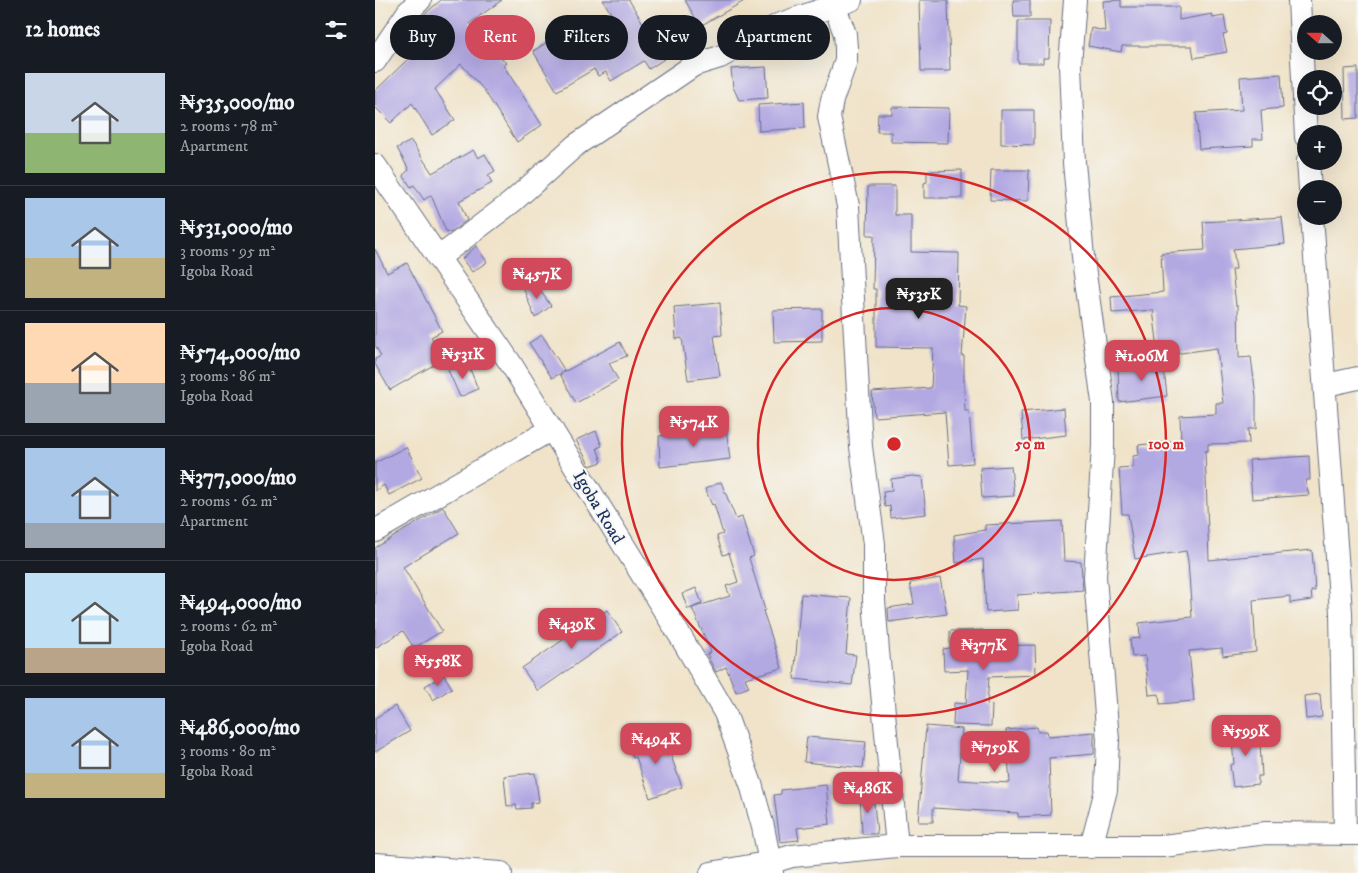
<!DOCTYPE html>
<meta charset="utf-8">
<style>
:root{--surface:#171b24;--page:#242831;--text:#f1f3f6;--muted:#9ea1a6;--line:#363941;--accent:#d1495b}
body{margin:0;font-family:"IM FELL DW Pica",serif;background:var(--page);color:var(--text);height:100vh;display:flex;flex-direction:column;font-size:19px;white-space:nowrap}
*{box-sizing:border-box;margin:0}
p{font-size:16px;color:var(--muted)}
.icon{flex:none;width:28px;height:28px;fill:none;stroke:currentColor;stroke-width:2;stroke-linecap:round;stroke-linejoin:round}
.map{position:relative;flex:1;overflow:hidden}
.sheet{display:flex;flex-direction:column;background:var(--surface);width:375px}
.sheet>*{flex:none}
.guide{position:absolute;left:15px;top:15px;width:475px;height:45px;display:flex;gap:10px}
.needle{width:32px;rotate:291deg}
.controls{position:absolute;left:922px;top:15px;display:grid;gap:10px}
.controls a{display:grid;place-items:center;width:45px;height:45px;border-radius:50%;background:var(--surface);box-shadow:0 5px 20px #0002;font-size:25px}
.price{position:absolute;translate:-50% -42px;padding:0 11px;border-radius:10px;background:var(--accent);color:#fff;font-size:16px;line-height:32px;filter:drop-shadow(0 1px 2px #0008)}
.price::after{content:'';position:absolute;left:50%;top:30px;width:15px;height:11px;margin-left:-8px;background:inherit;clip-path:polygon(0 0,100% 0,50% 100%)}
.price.active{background:#222;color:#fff}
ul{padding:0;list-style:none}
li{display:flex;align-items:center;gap:15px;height:125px;padding:0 25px}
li+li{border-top:1px solid var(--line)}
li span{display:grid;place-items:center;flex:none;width:140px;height:100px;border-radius:0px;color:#555}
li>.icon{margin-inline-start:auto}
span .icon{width:60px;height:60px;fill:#fffc;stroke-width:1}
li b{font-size:21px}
h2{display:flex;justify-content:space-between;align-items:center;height:60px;padding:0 25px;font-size:21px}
.pill{padding:0 18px;border-radius:22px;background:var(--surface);box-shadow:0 5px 20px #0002;font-size:18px;line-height:45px}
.pill.active{background:var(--accent);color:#fff}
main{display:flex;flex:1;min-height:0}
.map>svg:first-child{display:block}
</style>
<main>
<section class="sheet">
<h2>12 homes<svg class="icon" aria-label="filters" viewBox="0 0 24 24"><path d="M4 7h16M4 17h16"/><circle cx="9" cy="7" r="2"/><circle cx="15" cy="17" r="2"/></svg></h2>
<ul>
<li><span style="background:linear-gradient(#c9d6e8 60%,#8fb573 0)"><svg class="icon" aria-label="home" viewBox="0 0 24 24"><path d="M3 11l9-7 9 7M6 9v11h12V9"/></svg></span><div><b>₦535,000/mo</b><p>2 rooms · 78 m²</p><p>Apartment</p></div></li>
<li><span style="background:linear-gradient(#a9c7e8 60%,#c2b280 0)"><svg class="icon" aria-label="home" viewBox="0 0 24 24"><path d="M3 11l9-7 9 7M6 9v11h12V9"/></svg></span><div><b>₦531,000/mo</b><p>3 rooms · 95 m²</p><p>Igoba Road</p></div></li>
<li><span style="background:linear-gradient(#ffd9b3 60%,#9aa5b1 0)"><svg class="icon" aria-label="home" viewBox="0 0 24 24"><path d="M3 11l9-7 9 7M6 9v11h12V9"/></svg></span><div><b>₦574,000/mo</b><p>3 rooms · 86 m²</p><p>Igoba Road</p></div></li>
<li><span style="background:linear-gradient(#a9c7e8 75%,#9aa5b1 0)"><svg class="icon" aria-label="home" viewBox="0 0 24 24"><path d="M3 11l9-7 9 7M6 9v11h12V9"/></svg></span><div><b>₦377,000/mo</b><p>2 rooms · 62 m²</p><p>Apartment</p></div></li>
<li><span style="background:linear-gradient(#bfe0f5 75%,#b9a48a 0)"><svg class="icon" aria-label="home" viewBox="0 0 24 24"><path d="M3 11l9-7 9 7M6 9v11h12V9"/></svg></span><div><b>₦494,000/mo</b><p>2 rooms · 62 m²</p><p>Igoba Road</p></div></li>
<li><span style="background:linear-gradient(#a9c7e8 75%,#c2b280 0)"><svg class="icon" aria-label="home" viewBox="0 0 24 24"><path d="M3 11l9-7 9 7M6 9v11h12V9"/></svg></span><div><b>₦486,000/mo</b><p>3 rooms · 80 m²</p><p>Igoba Road</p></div></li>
</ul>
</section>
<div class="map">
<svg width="983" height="873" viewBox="0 0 983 873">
<rect width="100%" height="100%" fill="#f6f6f2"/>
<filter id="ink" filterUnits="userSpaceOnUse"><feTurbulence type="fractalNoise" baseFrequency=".02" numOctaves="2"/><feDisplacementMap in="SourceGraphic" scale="10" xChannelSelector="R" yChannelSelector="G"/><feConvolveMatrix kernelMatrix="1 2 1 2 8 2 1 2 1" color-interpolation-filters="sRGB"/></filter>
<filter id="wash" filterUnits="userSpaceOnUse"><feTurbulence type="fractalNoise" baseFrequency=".0096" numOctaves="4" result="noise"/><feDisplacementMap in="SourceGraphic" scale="20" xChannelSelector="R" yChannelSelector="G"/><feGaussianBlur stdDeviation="1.12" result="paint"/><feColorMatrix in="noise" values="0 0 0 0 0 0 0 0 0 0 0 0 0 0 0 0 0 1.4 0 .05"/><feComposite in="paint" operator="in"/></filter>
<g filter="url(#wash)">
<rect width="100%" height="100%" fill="#f0e3c9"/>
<g id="blocks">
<g fill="#b2a8e2">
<path d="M66 0H127L95 23 131 63 128 65 167 125 142 142 109 90 86 64 60 89 80 120 57 135 37 103 16 123 0 107V91L37 55 27 45 43 20Z"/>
<path d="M228 0H254L271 28 278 24 280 27 284 24 301 51 274 69 269 61 236 81 231 72 223 76 219 69 182 91 158 51 181 37 184 41 187 38 199 58 246 30Z"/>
<path d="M310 0H371L325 26Z"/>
<path d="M544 0H573L575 71H546Z"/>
<path d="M638 0H655V17H639Z"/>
<path d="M746 0V7H804V20L837 14 838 18 849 16 852 34 848 35 852 52 819 58 817 46H747L746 52 713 46 716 28 730 31 728 1Z"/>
<path d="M643 21H675L674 58H668V63H643Z"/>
<path d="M391 67 393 98 364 100 358 87 356 69Z"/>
<path d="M983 68V118L970 119 969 69Z"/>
<path d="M906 74 908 108 886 110 888 139H878V146L824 149 821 113 867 110 865 77Z"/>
<path d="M429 102 430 128 384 131 383 105Z"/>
<path d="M517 107 574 108 573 143 516 142V132H502L503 114H517Z"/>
<path d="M626 110H659V145L626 144Z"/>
<path d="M36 141 57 173 98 150 103 158 110 154 120 171 113 175 117 183 84 201 92 220 75 233 71 231 56 195 49 200 39 185 36 187 28 175 34 170 22 148Z"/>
<path d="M587 170V198H549V183L552 182V171Z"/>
<path d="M616 170H654L653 201 615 200Z"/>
<path d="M493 186H520V215H536V252L584 253 583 305 591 306 587 356H589V389L590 411H594L598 463 574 465 570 412 499 417 497 392 556 388 558 348 501 347V289H498L499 235H492Z"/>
<path d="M907 217 910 244 858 249 861 269 857 270 861 305H863L864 358 876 357 881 396V429H873L874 443 833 444V451H830L834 560 937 550 940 591H936L937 600 915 603V596L878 600 881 652 848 656 847 648 814 651 819 701 785 704 784 694 774 695 770 656 757 657 755 639 765 638 764 623 817 617 813 561 811 551 760 559 753 514H747L744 468 758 467V456L764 455 763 445 806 441 805 416 841 414V403H848L842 348 784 356 778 310 737 313 736 297 788 292 786 253 830 250 828 222Z"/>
<path d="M101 246 112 262 97 272 87 259Z"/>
<path d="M0 249 12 273 32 263 67 331 56 337 69 359 15 390 0 364V359L6 356 0 345Z"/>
<path d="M160 283 176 306 160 318 149 290Z"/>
<path d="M345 303 347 335 339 336 345 376 313 380 307 338 301 339 299 307Z"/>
<path d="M447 309V341L399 342 398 310Z"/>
<path d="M167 335 190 371 177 378 154 343Z"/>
<path d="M245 342 252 356 234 363 243 380 201 403 185 374Z"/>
<path d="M788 361 792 396 744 402 743 367Z"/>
<path d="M88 363 91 370 95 369 103 389 85 397 73 370Z"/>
<path d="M689 408 691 435 648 440 646 412Z"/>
<path d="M351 428 355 459 285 467 284 436Z"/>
<path d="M221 431 227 446 222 448 227 462 215 466 201 440Z"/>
<path d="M31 447 47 478 14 495 9 485 0 491V463Z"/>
<path d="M934 456 935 480H930L934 495 877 499 874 460Z"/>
<path d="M636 466 639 496 607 498 605 468Z"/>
<path d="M537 476 547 477 551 514 516 518 515 506 510 507 508 492 517 491 516 479Z"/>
<path d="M346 482 361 519 367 517 379 556 374 558 390 610 388 611 407 668 370 678 374 687 361 692 351 667 341 672 336 663 332 654 336 652 317 608 313 609 307 594 321 588 327 603 317 608 355 596 351 586 363 582 354 553 348 555 342 536 348 534 339 504 337 505 330 489Z"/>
<path d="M68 507 84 533 28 567 67 631 39 648 28 631 0 648V548Z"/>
<path d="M687 521 689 561 706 562 708 590 642 595 643 610 611 612 608 559 581 563 579 535 610 530V525Z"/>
<path d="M565 578 572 614 514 622 513 608 539 604 535 583Z"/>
<path d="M426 594 476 598 471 654 481 655 477 685 419 679Z"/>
<path d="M232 610 247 632 163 691 147 668Z"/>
<path d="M608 630 609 646 660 645 661 675 614 677 612 704 617 705 616 726 578 725 579 703 591 704 593 670 569 671 568 649 575 648V631Z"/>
<path d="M69 675 77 688 58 700 50 686Z"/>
<path d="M945 694 947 717 931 719 929 696Z"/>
<path d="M20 706 35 731 0 752V718Z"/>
<path d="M551 726 587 729 583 780 635 783 631 730 662 727 663 732 672 731 673 736 719 732V754L674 758 676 815 643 817V813L558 808V822H543Z"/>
<path d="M884 728 887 776H883V784L858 787 855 765 859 764 856 730Z"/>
<path d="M288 733 307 787 275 798 261 757 258 758 253 745Z"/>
<path d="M432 737 491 742 488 768 429 762Z"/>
<path d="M160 773 164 802 156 803V808L142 809 141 805 132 806 129 776Z"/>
<path d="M451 785 455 824 422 828 424 840 405 842 399 795 406 794V790Z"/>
<path d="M498 792 502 834H487L485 794Z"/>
</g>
</g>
</g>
<g filter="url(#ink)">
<use href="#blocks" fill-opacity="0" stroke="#666e83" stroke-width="1"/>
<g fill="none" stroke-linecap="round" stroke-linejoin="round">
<defs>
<g id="minor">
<path d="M700 0 695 65 699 163 709 267 728 402V446L720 577 733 740 731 790 716 847"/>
<path d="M924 0 931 137"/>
<path d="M455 6 461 10 470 34 471 48V61L457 100 454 117 473 206 486 447 499 544V600L503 651 522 846"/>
<path d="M0 61 33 12 45 0"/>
<path d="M933 161 935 189"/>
<path d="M0 165 136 364 307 639 350 713 376 784 388 827 397 873"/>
<path d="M937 216 966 612 970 834"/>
<path d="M63 258 137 202 201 145 319 65 345 57 405 24 476 0"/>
<path d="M951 385 983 378"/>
<path d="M0 531 177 429"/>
<path d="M0 864 126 873"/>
<path d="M336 873 397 862 417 856 522 846H788L891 833 983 834"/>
</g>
</defs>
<use href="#minor" stroke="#666e83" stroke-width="24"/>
<use href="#minor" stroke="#fff" stroke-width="22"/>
</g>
</g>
<g fill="none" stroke="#d62828" stroke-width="2.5">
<circle cx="519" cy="444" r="136"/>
<circle cx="519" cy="444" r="272"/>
</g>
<g text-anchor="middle" stroke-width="4" stroke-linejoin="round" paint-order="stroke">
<g font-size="18" fill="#1b2f5e" stroke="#f6f6f2">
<text transform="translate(224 507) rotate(59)" y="6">Igoba Road</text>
</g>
</g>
<circle cx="519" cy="444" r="8" fill="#d62828" stroke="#f6f6f2" stroke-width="2.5"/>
<g font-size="15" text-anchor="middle" font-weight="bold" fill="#d62828" stroke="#f6f6f2" stroke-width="4" stroke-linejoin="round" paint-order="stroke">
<text x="655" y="449">50 m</text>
<text x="791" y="449">100 m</text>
</g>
</svg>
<div class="controls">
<a><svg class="needle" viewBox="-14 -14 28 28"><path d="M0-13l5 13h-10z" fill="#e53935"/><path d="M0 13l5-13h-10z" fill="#9ea1a6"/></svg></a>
<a><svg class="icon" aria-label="locate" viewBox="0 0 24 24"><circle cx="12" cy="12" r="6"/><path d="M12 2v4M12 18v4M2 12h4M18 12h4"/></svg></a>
<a>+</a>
<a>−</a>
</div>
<b class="price" style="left:162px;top:300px">₦457K</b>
<b class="price active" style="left:544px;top:320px">₦535K</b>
<b class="price" style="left:88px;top:380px">₦531K</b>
<b class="price" style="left:767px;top:382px">₦1.06M</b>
<b class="price" style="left:319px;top:448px">₦574K</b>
<b class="price" style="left:197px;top:650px">₦439K</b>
<b class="price" style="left:609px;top:671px">₦377K</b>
<b class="price" style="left:63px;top:687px">₦558K</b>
<b class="price" style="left:871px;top:757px">₦599K</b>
<b class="price" style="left:281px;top:765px">₦494K</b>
<b class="price" style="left:620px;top:773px">₦759K</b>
<b class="price" style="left:493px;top:814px">₦486K</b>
<div class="guide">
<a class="pill">Buy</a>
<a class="pill active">Rent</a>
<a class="pill">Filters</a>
<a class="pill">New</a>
<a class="pill">Apartment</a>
</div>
</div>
</main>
